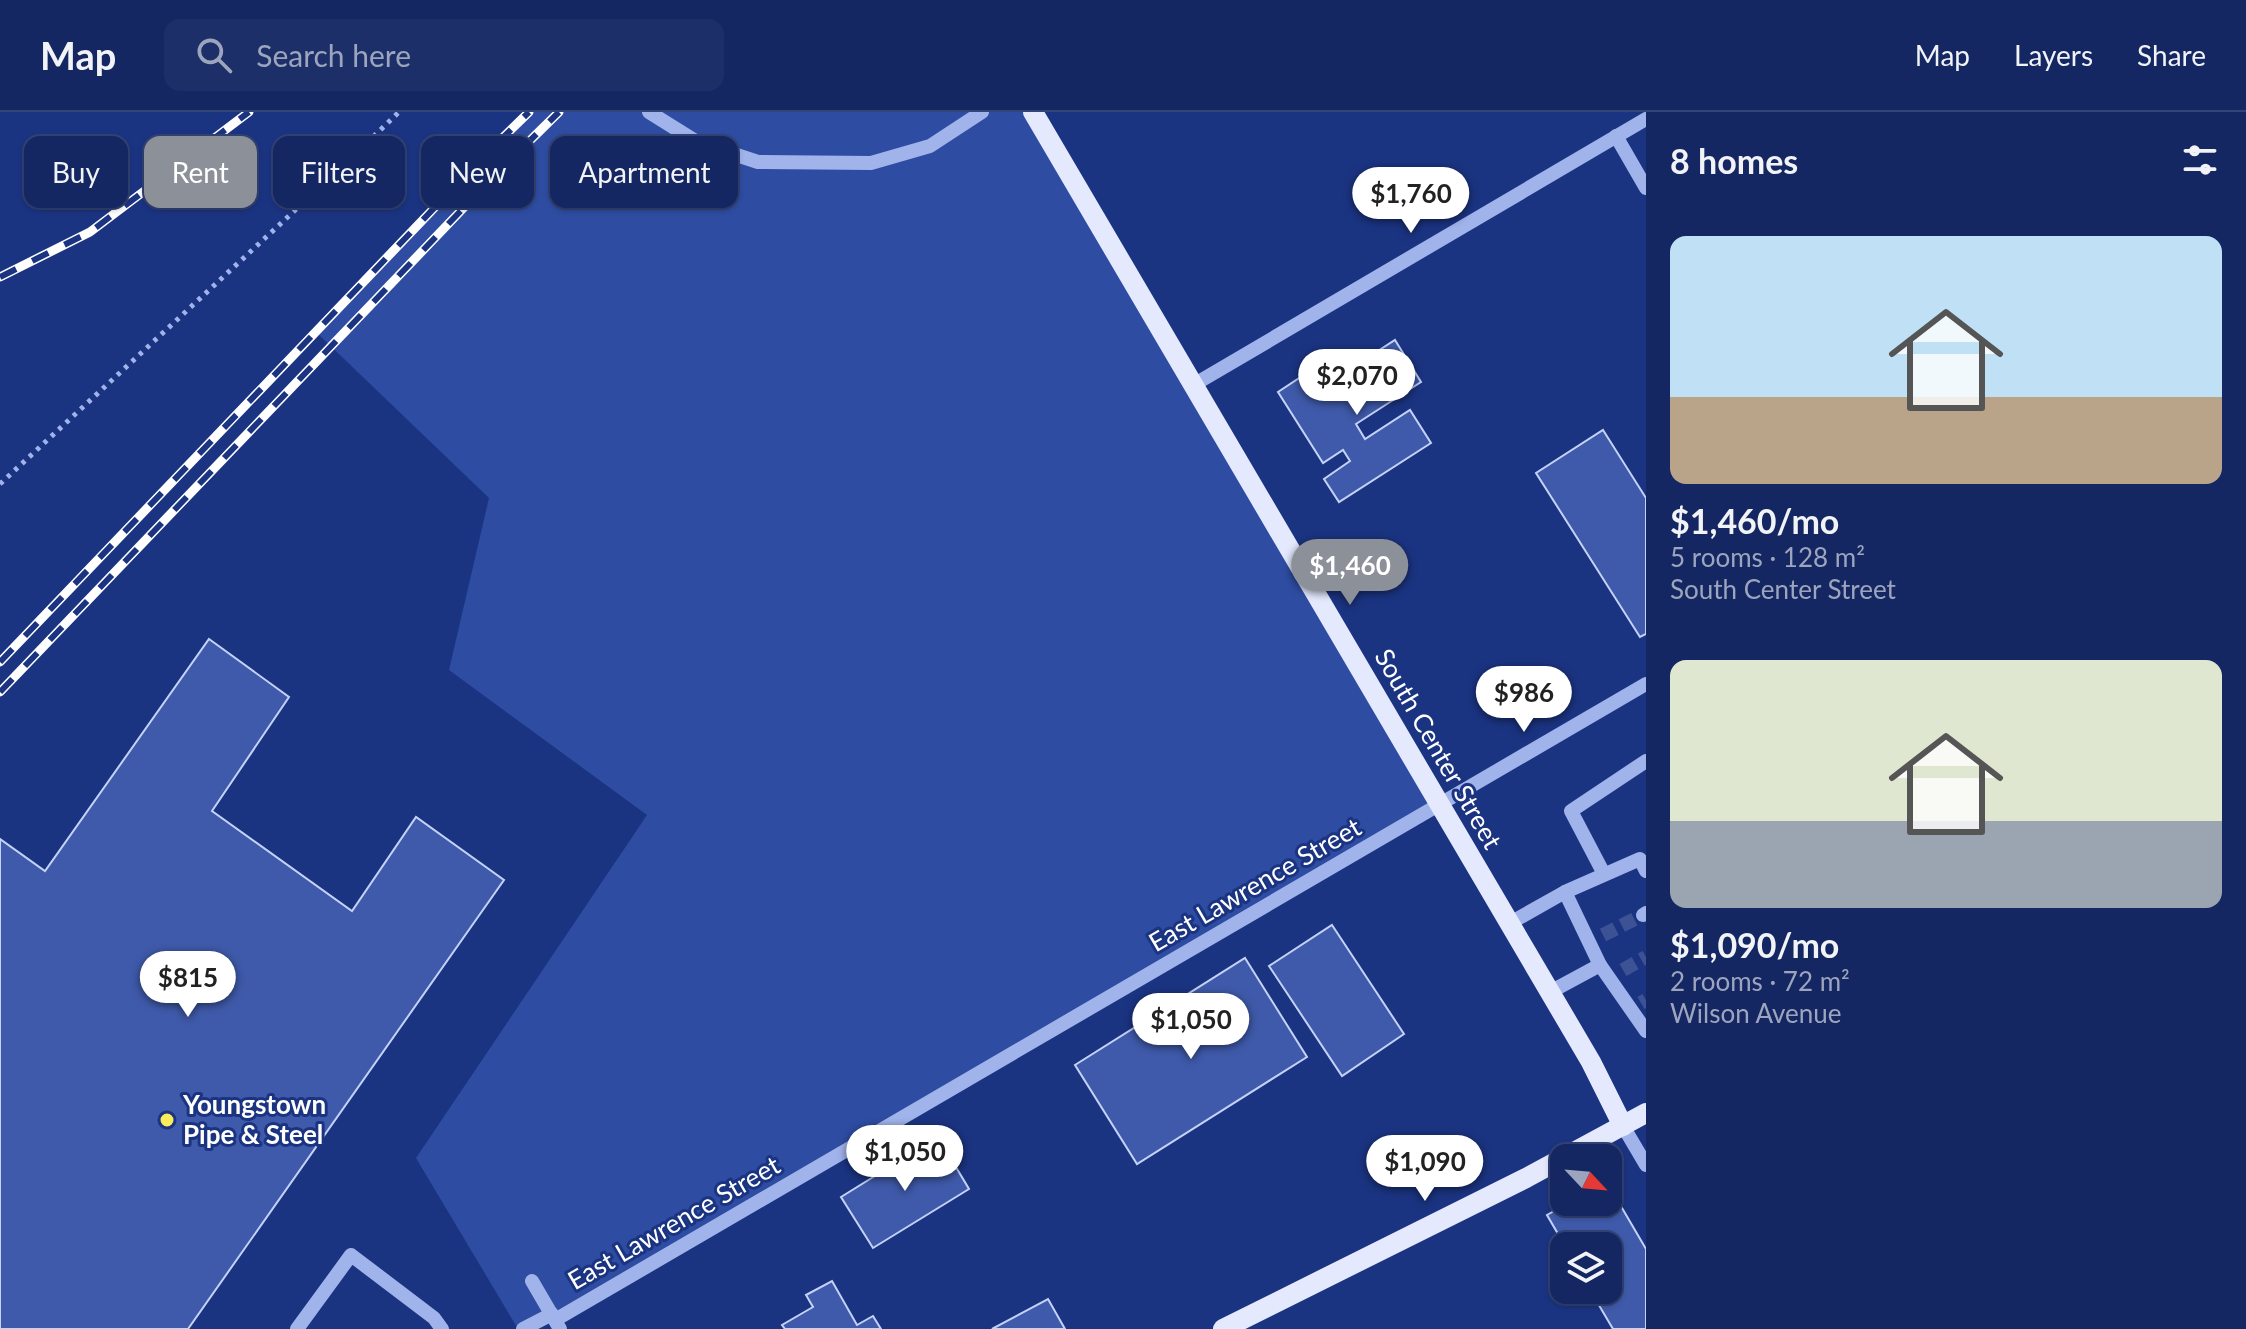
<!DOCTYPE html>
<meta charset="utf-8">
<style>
:root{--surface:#142762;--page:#1d2f68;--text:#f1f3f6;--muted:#9da5be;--line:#347;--accent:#8c9099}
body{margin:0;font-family:Lato,sans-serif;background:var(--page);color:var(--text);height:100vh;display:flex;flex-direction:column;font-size:30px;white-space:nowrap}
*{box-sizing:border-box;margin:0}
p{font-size:26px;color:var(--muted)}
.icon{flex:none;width:44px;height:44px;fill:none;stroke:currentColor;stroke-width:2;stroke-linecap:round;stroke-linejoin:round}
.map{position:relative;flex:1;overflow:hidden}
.panel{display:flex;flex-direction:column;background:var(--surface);width:600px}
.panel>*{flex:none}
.hud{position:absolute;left:24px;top:24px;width:760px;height:72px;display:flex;gap:16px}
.needle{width:52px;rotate:116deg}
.fabs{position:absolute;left:1550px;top:1032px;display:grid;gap:16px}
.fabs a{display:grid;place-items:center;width:72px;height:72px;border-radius:16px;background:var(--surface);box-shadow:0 2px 6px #0004,0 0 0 2px var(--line);font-size:40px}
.price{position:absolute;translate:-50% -68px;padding:0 18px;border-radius:28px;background:#fff;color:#222;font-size:26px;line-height:52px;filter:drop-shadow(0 2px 4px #0008)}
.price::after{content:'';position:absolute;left:50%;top:48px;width:24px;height:18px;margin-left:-12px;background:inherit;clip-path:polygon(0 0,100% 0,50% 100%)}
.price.selected{background:var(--accent);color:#fff}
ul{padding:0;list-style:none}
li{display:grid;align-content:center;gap:16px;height:424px;padding:0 24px}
li span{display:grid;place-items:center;height:248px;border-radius:16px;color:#555}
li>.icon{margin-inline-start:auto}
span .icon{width:144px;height:144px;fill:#fffc;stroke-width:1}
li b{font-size:34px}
h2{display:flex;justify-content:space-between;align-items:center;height:96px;padding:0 24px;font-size:34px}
.chip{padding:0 28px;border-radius:16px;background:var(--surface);box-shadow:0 2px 6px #0004,0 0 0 2px var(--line);font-size:28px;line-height:72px}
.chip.selected{background:var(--accent);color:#fff}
header{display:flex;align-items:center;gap:48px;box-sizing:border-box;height:112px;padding:0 40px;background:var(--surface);border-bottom:2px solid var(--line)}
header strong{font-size:38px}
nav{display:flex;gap:44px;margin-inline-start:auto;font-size:28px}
.search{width:560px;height:72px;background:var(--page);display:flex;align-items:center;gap:20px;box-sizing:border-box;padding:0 28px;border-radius:16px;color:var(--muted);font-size:30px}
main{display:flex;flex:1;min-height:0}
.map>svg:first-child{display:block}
</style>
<header>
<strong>Map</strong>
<div class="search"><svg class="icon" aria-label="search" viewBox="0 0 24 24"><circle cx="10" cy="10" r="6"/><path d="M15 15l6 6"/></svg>Search here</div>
<nav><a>Map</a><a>Layers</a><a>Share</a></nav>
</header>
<main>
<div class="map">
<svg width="1646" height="1217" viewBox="0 0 1646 1217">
<rect width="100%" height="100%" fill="#1b3482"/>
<path fill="#2e4ca1" d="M529 0H1033L1440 692 555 1208 518 1217 416 1046 647 703 449 558 489 386 316 220 482 46Z"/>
<g fill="#3f5aaa" stroke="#c4d2f8" stroke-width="2">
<path d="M1395 228 1421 270 1356 312 1365 327 1410 298 1431 331 1339 390 1324 367 1350 349 1343 338 1323 351 1278 280 1319 253 1330 270Z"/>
<path d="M1603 318 1646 386V522L1640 525 1536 361Z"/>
<path d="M209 527 289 585 212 699 352 799 416 705 504 768 188 1217H0V727L45 759Z"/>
<path d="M1332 813 1404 922 1342 964 1269 854Z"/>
<path d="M1245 846 1307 945 1137 1052 1075 953Z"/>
<path d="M938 1025 969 1077 873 1136 841 1085Z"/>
<path d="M1608 1072 1646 1137V1217H1613L1590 1178H1608V1134H1565L1547 1103 1570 1090H1608Z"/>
<path d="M832 1169 857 1213 873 1204 881 1217H785L782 1213 813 1195 806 1183Z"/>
<path d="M1048 1187 1065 1217H992Z"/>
</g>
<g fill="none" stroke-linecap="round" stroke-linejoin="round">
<g stroke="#3d5295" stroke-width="14" stroke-dasharray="14 7" stroke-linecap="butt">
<path d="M1603 823 1643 803"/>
<path d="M1623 858 1646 845"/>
<path d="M1641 891 1646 888"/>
</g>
<path stroke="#a0b3ea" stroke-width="5" stroke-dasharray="4 6" stroke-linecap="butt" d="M0 372 346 51 399 0"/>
<g stroke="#a0b3ea" stroke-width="14">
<path d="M649 0 697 30 758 50 871 51 930 34 982 0"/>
<path d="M1616 24 1646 76"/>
<path d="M1195 272 1646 7"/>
<path d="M1604 762 1571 699 1646 649"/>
<path d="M1643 803 1646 801"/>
<path d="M1510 811 1565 780 1640 747 1646 759"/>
<path d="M1600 853 1646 919"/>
<path d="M1550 880 1600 853 1565 780"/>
<path d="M1623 1014 1646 1053"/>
<path d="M532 1169 560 1217"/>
<path d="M555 1208 1646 572"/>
<path d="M297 1217 351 1143 434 1206 442 1217"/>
<path d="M523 1217 552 1202"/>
</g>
<g stroke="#e4e9fe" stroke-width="20">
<path d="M1033 0 1591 950 1623 1014"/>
<path d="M1223 1217 1526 1066 1646 1001"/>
</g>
<defs>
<g id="rail">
<path d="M0 165 90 120 249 0"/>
<path d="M0 550 482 46 529 0"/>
<path d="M0 580 497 61 559 0"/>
</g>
</defs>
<use href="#rail" stroke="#fff" stroke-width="9"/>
<use href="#rail" stroke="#1b3482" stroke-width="6" stroke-dasharray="18" stroke-linecap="butt"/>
</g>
<circle fill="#fcec5c" stroke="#1b3482" stroke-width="3" cx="167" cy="1008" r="8"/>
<g text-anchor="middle" stroke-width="6" stroke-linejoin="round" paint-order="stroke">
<g font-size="26" fill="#fff" stroke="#1b3482">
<text transform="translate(1438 637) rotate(60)" y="9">South Center Street</text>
<text transform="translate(1255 773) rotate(-30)" y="9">East Lawrence Street</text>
<text transform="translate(674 1111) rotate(-30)" y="9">East Lawrence Street</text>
</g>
<g font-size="26" font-weight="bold" fill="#fff" stroke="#1b3482" text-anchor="start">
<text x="183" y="1002">Youngstown<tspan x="183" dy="30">Pipe &amp; Steel</tspan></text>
</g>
</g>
</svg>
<div class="fabs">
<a><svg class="needle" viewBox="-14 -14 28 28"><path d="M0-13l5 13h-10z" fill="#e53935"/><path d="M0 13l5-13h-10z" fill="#9da5be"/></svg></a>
<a><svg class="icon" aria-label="layers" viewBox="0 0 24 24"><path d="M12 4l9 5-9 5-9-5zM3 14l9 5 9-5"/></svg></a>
</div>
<b class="price" style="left:1411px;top:123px">$1,760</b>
<b class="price" style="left:1357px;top:305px">$2,070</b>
<b class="price selected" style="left:1350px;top:495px">$1,460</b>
<b class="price" style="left:1524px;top:622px">$986</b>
<b class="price" style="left:188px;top:907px">$815</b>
<b class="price" style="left:1191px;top:949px">$1,050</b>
<b class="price" style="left:905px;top:1081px">$1,050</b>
<b class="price" style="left:1425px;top:1091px">$1,090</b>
<div class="hud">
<a class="chip">Buy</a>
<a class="chip selected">Rent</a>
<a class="chip">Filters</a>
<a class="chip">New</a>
<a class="chip">Apartment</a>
</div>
</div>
<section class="panel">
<h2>8 homes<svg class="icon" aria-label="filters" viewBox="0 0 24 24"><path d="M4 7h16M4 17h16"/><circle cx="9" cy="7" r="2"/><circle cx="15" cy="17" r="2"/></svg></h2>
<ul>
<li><span style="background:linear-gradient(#bfe0f5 65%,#b9a48a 0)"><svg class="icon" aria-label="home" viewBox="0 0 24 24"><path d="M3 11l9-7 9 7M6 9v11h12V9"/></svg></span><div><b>$1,460/mo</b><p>5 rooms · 128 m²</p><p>South Center Street</p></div></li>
<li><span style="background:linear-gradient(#dfe7d0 65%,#9aa5b1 0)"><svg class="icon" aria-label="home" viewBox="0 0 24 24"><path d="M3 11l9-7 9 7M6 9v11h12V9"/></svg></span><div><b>$1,090/mo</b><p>2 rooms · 72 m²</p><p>Wilson Avenue</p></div></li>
</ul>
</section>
</main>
